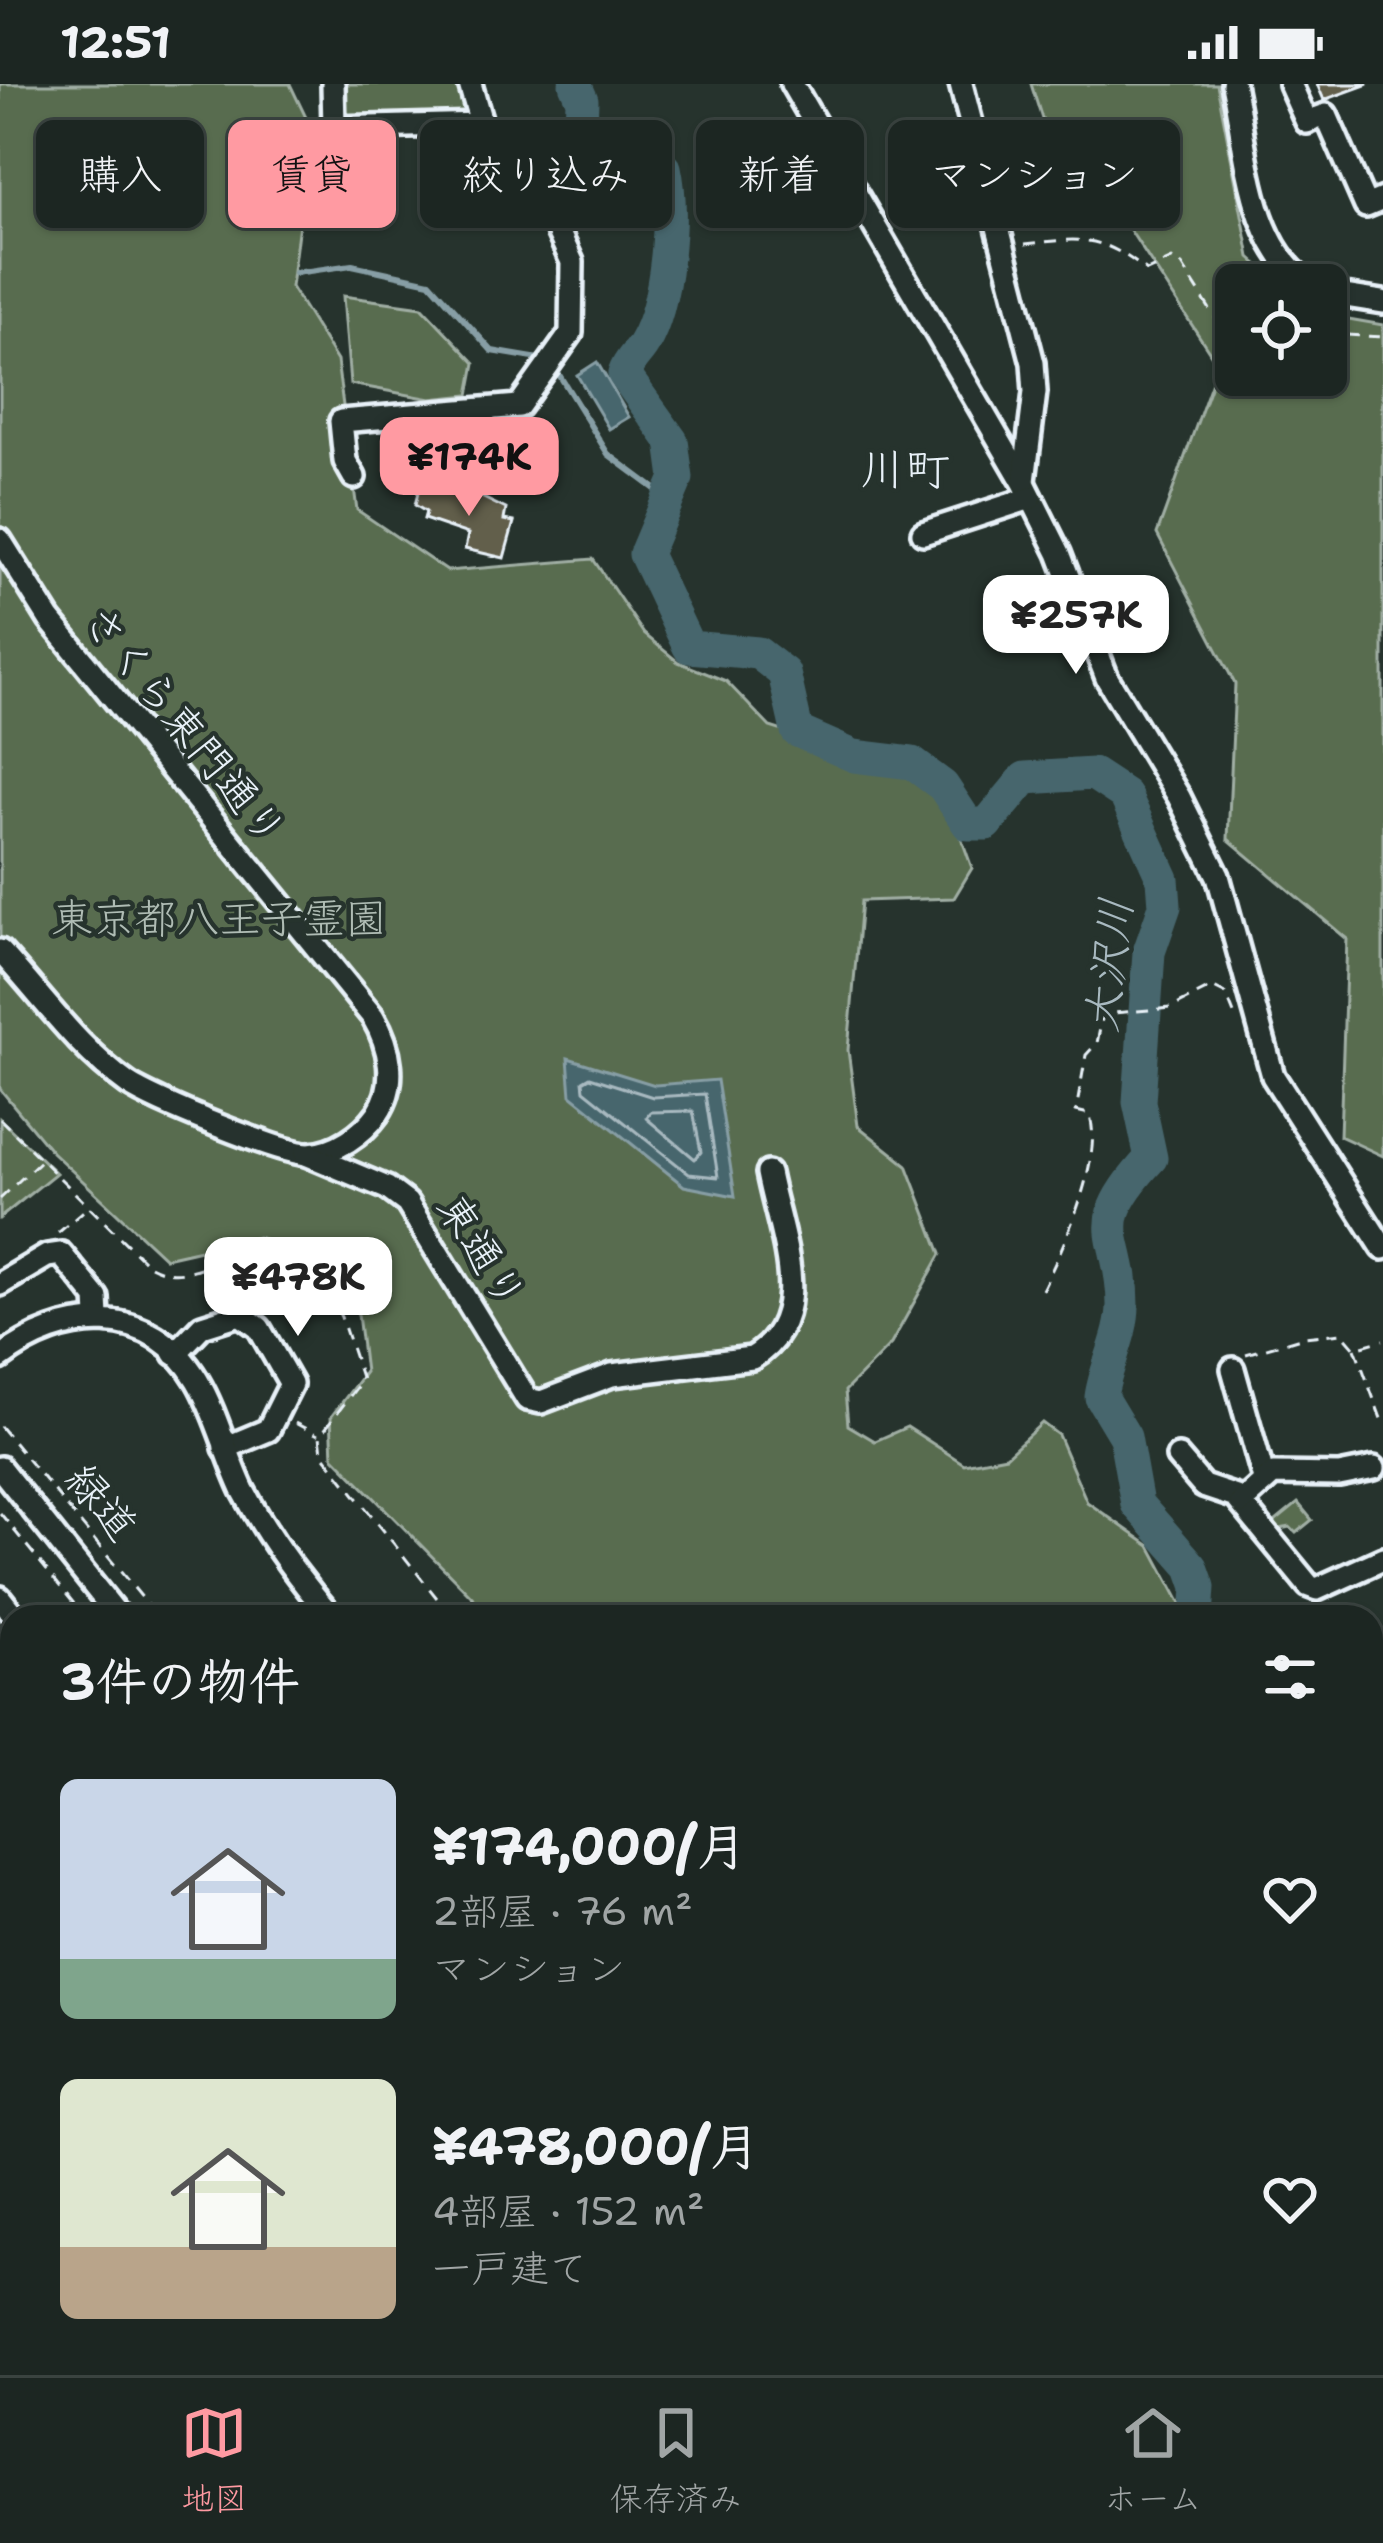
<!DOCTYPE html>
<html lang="ja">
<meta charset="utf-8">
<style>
:root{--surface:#1c2622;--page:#252e2a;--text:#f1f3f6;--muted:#a0a5a5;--line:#3a4340;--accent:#ff9aa2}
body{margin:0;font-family:"Shantell Sans","Klee One",sans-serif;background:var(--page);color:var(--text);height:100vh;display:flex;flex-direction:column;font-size:45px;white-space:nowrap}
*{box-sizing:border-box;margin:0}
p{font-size:39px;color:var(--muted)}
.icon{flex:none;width:66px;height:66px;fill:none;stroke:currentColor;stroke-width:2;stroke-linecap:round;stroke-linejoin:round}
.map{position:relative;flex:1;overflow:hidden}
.side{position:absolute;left:0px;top:1521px;width:1383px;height:771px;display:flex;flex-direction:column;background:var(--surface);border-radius:36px 36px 0 0;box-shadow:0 3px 9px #0004,0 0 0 3px var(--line)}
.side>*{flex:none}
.guide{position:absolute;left:36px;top:36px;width:1311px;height:108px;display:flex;gap:24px}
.buttons{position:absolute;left:1215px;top:180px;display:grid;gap:24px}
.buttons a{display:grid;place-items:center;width:132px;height:132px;border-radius:18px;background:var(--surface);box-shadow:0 3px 9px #0004,0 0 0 3px var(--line);font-size:60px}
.price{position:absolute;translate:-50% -102px;padding:0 27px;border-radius:24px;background:#fff;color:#222;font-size:39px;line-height:78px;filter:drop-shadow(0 3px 6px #0008)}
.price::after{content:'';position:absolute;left:50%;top:72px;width:36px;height:27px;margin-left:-18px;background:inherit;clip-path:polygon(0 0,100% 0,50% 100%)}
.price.current{background:var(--accent);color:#111}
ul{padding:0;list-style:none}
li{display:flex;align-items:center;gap:36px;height:300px;padding:0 60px}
li span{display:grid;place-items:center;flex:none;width:336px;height:240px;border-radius:18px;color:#555}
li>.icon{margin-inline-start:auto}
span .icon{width:144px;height:144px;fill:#fffc;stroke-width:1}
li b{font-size:51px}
h2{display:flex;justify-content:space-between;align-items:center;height:144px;padding:0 60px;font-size:51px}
.chip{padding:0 42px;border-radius:18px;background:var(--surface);box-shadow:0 3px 9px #0004,0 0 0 3px var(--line);font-size:42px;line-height:108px}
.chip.current{background:var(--accent);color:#111}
.status{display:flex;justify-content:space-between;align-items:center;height:84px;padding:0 60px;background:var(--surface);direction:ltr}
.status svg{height:33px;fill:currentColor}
.tabs{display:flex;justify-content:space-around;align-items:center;height:168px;border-top:3px solid var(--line);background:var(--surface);font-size:33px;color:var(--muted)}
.tabs a{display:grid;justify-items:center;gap:6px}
.tabs .current{color:var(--accent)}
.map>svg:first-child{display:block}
</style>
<div class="status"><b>12:51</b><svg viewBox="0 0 49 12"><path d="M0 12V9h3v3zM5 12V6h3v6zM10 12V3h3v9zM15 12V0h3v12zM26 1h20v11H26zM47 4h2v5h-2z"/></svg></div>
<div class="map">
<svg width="1383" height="2291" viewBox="0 0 1383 2291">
<rect width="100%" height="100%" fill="#26332d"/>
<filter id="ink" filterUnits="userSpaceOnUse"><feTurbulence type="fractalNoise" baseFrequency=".00833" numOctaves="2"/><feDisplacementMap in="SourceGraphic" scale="24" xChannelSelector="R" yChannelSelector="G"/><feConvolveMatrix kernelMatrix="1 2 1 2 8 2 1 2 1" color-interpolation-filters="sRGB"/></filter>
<g filter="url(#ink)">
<path fill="#384036" d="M12 2043V2280H371L378 2291H0V2046Z"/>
<g fill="#596c4f" stroke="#a0aea4" stroke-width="3">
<path d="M0 0H290L311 44 291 203 337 277 357 426 447 487 593 475 644 550 678 578 726 597 770 643 923 691 957 742 972 784 954 814 861 817 848 966 858 1042 907 1081 941 1170 891 1260 845 1307 848 1341 875 1357 907 1343 964 1380 1006 1372 1042 1339 1058 1351 1087 1418 1150 1462 1188 1533H479L477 1518 333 1372 331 1333 365 1288 358 1230 312 1171 258 1153 165 1174 52 1068 0 1005Z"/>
<path d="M333 0H470L482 40 334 44Z"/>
<path d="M1031 0H1217L1250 173 1281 201H1236V291H1326V231L1383 241V1072L1340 1052 1347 855 1228 755 1235 600 1157 450 1218 281 1128 143 1070 124Z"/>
<path d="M343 212 422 223 475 279 469 311 431 315 350 300Z"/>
<path d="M0 1035 56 1089 0 1134Z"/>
<path d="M1298 1419 1312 1436 1296 1449 1290 1443 1274 1446 1271 1441Z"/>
<path d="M1371 1713 1383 1725V2291H379L373 2280H1371Z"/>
<path d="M34 2280H217L219 2291H8Z"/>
<path d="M260 2280H324L326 2291H262Z"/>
</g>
<g fill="#47666d" stroke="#879ea5" stroke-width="3">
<path d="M597 278 629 333 609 345 577 291Z"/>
<path d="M568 974 655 1001 717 996 735 1112 684 1102 571 1011Z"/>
</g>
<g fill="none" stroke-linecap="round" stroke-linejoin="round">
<g stroke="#a8b9c0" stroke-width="3">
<path d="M590 993 653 1013 705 1010 718 1093 689 1090 584 1006 583 997Z"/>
<path d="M693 1027 701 1068 695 1075 646 1034 651 1028Z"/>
</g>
<g stroke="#879ea5" stroke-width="6">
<path d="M295 189 352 181 430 198 492 267 545 276"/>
<path d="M555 284 608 370 670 416"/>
</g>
<g stroke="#47666d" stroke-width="33">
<path d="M575 0 582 16 580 67 592 79 626 75 665 84C675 128 667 220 644 259 637 271 629 275 624 290L672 357 677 394 645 470 689 563 758 569 784 589 797 647 854 672 912 679 943 702 968 740H987L1025 694 1093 690 1125 711 1163 795 1165 822 1149 868 1139 1018 1151 1074C1084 1146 1123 1147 1123 1221 1123 1252 1105 1283 1101 1313L1125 1353 1137 1420 1192 1483 1199 1503 1197 1533"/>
<path d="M1371 1651H1383"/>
</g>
</g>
<g fill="#625e4b" stroke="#e8f1f8" stroke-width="3">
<path d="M1317 0H1368L1324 16Z"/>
<path d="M393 57 396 84 370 86 368 58Z"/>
<path d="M439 345 491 359 481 396 420 379 427 356 435 357Z"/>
<path d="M419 405 479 412 506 425 504 436 514 438 504 474 465 465 468 450 424 435 426 428 415 421Z"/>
</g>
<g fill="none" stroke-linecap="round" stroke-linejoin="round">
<defs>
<g id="minor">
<path d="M333 0 334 44 482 40"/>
<path d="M792 0 1024 399 1059 469 1107 594 1179 713 1218 792 1273 992 1383 1164"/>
<path d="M961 0 1033 279 1035 308 1024 397"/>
<path d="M1233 0C1247 64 1249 164 1311 201"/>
<path d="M1290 0 1307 38 1326 31 1366 122 1383 115"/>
<path d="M1326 209 1383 218"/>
<path d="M354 393 345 377 341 337 519 322 571 249 572 178 549 127 502 94 493 80 470 0"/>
<path d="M923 449 1031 414"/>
<path d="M0 456 50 536 373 933C390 962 398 999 378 1029 363 1050 336 1069 309 1070 282 1070 153 1017 128 1000 77 964 42 912 0 867"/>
<path d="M306 1070 387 1104 407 1119 527 1315 541 1318 612 1291 752 1274C818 1234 780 1152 768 1089"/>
<path d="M0 1200 47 1172 61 1170 97 1214 98 1233"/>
<path d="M175 1270 202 1242 240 1230 259 1244 291 1300 268 1346 225 1364"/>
<path d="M0 1274C64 1225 150 1218 197 1296 217 1330 226 1370 243 1406 267 1452 298 1494 332 1533"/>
<path d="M1233 1285 1264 1395"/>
<path d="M1178 1373 1203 1402 1236 1413 1309 1502 1317 1505 1383 1475"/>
<path d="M0 1384 119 1533"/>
<path d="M1241 1419 1273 1390 1339 1391 1374 1384"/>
<path d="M0 1514 15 1533"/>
<path d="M0 1666 12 1681"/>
<path d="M0 1772 12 1790"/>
<path d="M0 1863 12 1860"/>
<path d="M0 1897 12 1952"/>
<path d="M0 2030 12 2028"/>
</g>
</defs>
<use href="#minor" stroke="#e8f1f8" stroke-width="30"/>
<g stroke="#e8f1f8" stroke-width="3" stroke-dasharray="12 9" stroke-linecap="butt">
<path d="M1025 160C1082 154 1100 150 1147 187L1172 175 1182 181 1221 243 1236 244"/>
<path d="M1326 250 1383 253"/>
<path d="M0 1035 148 1181C184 1201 203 1176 239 1176 264 1175 300 1185 322 1196L341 1233 362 1296 320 1352 322 1369 452 1533"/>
<path d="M0 1115 42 1075"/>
<path d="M58 1149 87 1124"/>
<path d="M1042 1206C1063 1165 1105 1071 1089 1030L1076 1027 1086 971 1097 959 1103 930 1171 924 1212 903 1226 910 1234 930"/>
<path d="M1355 1264 1383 1340"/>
<path d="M1246 1270 1304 1253 1342 1249 1355 1264 1383 1256"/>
<path d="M295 1339 318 1351"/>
<path d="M0 1342 158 1533"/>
<path d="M0 1429 85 1533"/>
</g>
<use href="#minor" stroke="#26332d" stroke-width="21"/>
</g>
</g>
<g text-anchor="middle" stroke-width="9" stroke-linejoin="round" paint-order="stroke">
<g font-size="42" fill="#e8f1f8" stroke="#26332d">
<text transform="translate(185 641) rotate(51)" y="15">さくら東門通り</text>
<text transform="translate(482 1167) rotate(58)" y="15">東通り</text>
<text transform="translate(102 1418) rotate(50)" y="15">緑道</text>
</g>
<g font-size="42" fill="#afbcb4" stroke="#26332d">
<text x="219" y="849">東京都八王子霊園</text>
</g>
<g font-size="45" fill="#e8f1f8" stroke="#26332d">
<text x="905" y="401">川町</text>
</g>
<g font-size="45" font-style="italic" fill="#a8b9c0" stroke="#26332d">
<text transform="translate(1108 881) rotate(-83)" y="16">大沢川</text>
</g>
</g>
</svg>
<div class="buttons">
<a><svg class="icon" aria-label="locate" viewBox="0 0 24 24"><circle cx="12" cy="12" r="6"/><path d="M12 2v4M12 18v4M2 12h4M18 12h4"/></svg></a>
</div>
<b class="price current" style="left:469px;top:435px">¥174K</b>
<b class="price" style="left:1076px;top:593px">¥257K</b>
<b class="price" style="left:298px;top:1255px">¥478K</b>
<div class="guide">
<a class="chip">購入</a>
<a class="chip current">賃貸</a>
<a class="chip">絞り込み</a>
<a class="chip">新着</a>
<a class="chip">マンション</a>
</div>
<section class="side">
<h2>3件の物件<svg class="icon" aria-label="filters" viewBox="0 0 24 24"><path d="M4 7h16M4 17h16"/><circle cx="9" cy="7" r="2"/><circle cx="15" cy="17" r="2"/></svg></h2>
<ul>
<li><span style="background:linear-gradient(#c9d6e8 75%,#7fa58c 0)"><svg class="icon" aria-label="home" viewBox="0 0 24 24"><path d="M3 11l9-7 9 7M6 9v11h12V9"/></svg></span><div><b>¥174,000/月</b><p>2部屋 · 76 m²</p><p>マンション</p></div><svg class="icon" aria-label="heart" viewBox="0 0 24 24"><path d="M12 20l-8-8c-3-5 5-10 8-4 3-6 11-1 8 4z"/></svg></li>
<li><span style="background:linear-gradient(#dfe7d0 70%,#b9a48a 0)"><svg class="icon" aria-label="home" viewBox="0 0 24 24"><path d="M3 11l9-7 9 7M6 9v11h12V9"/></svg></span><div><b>¥478,000/月</b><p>4部屋 · 152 m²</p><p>一戸建て</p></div><svg class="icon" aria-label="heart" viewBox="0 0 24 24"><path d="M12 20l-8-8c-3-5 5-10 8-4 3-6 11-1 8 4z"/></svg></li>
</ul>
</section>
</div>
<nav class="tabs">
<a class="current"><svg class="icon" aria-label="map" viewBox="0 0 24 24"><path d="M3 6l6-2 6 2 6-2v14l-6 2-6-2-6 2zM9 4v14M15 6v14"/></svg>地図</a>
<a><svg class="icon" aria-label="saved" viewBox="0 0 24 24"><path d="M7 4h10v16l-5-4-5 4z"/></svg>保存済み</a>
<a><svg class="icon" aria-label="home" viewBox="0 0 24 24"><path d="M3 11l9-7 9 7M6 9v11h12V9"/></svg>ホーム</a>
</nav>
